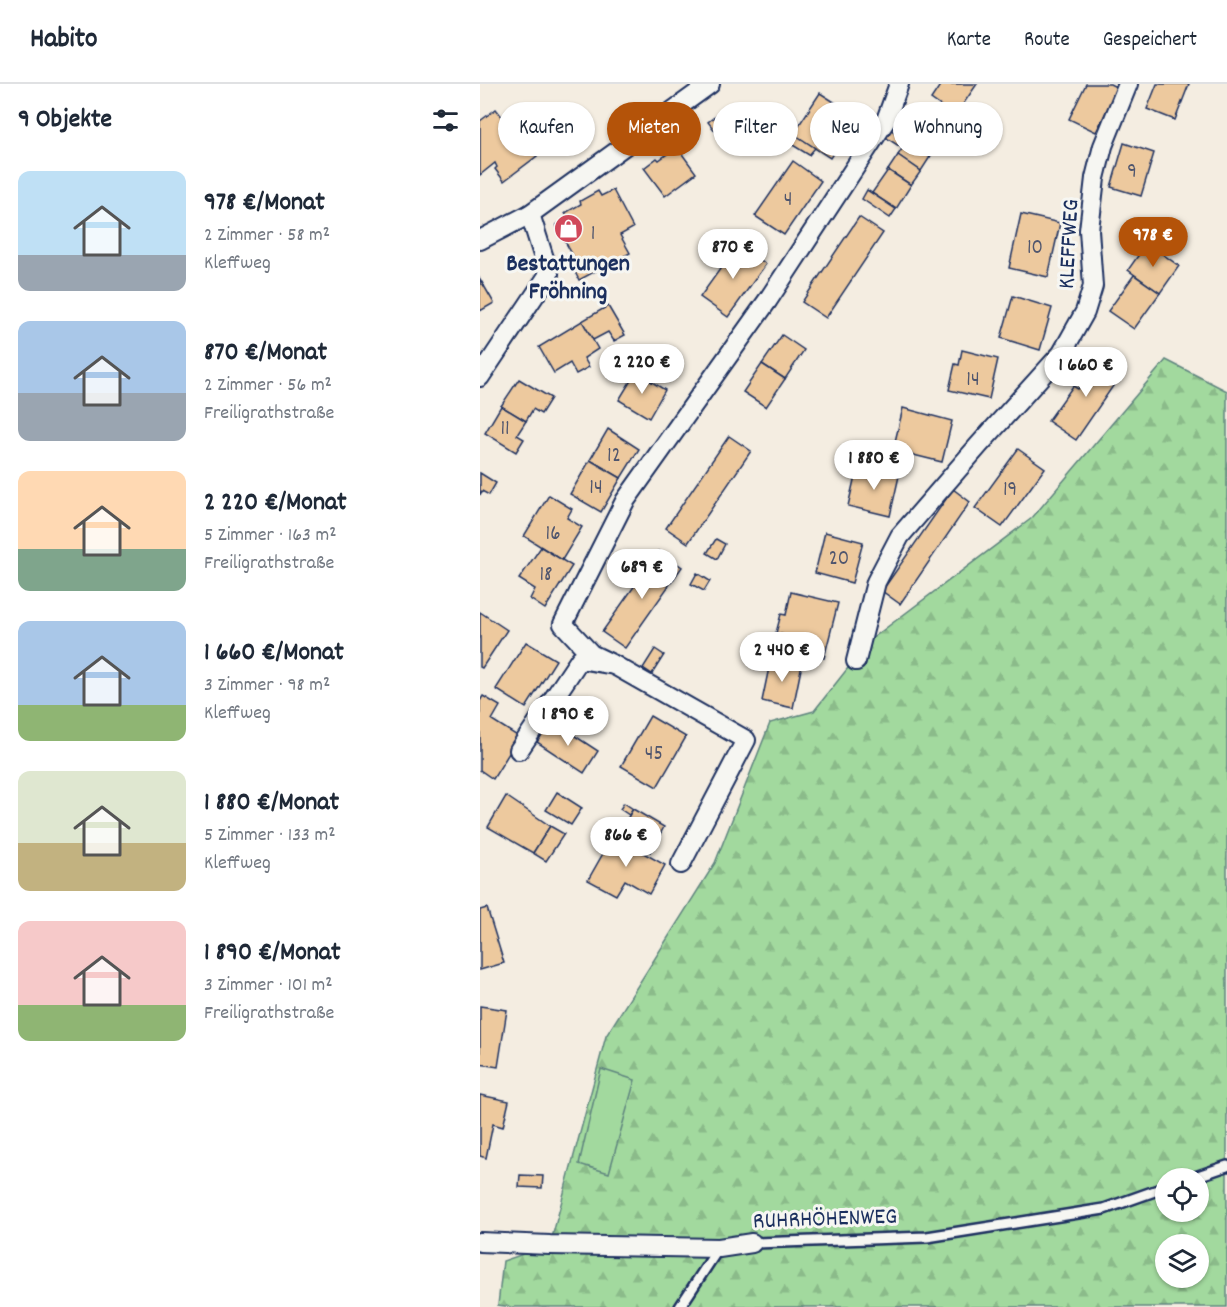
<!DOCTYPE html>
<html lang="de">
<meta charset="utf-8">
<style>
:root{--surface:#fff;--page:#f2f2f3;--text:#1f2937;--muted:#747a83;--line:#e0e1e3;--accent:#b45309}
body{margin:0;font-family:Dekko,sans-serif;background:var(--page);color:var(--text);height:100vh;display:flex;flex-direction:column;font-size:22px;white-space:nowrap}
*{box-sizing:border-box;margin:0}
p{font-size:20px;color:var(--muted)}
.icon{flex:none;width:33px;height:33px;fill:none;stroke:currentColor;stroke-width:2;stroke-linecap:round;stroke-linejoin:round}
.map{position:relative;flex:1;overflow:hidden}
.sheet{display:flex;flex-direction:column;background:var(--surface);width:480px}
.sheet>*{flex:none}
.banner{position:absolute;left:18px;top:18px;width:570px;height:54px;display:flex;gap:12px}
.tools{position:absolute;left:675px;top:1084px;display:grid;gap:12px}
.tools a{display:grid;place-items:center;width:54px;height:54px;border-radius:50%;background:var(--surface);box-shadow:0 2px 4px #0004;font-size:30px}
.price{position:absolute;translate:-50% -51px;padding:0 14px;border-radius:21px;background:#fff;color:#222;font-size:20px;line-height:39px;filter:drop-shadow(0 2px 3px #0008)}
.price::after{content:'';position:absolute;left:50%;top:36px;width:18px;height:14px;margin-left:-9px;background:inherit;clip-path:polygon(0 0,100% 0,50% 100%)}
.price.current{background:var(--accent);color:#fff}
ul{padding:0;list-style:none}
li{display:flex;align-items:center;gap:18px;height:150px;padding:0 18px}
li span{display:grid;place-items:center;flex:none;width:168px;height:120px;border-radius:12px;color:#555}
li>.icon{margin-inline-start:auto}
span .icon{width:72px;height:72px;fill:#fffc;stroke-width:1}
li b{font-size:26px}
h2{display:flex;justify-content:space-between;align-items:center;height:72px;padding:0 18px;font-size:26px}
.pill{padding:0 21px;border-radius:27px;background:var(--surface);box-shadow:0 2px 4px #0004;font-size:21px;line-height:54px}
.pill.current{background:var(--accent);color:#fff}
header{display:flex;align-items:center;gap:36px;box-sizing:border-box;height:84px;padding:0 30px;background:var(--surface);border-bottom:2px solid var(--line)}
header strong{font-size:28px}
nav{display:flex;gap:33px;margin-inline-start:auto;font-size:21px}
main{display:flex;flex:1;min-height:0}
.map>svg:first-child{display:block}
</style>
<header>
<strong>Habito</strong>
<nav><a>Karte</a><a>Route</a><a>Gespeichert</a></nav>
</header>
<main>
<section class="sheet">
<h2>9 Objekte<svg class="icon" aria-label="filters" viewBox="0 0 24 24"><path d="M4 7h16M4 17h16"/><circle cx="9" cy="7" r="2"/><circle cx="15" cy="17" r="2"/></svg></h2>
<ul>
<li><span style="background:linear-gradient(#bfe0f5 70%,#9aa5b1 0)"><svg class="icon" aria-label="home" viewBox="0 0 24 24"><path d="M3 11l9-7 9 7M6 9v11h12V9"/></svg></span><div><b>978 €/Monat</b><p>2 Zimmer · 58 m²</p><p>Kleffweg</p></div></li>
<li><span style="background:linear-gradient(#a9c7e8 60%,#9aa5b1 0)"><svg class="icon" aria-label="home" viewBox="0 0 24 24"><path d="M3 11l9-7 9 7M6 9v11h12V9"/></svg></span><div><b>870 €/Monat</b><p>2 Zimmer · 56 m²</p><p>Freiligrathstraße</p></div></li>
<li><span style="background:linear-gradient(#ffd9b3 65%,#7fa58c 0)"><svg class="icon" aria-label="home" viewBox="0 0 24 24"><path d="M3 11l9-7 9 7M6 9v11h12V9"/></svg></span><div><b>2 220 €/Monat</b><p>5 Zimmer · 163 m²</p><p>Freiligrathstraße</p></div></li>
<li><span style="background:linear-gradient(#a9c7e8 70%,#8fb573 0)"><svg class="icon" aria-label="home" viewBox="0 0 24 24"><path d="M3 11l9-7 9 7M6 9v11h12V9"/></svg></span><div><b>1 660 €/Monat</b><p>3 Zimmer · 98 m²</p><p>Kleffweg</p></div></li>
<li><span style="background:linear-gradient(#dfe7d0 60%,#c2b280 0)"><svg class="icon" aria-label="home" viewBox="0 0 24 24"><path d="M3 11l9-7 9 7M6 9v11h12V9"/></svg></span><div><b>1 880 €/Monat</b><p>5 Zimmer · 133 m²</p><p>Kleffweg</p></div></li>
<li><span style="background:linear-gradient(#f6c9c9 70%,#8fb573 0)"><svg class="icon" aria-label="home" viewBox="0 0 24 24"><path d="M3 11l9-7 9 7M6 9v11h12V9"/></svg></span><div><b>1 890 €/Monat</b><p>3 Zimmer · 101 m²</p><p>Freiligrathstraße</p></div></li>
</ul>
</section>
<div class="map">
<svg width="747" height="1223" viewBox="0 0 747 1223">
<defs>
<pattern id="forest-firs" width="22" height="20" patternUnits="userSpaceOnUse" patternTransform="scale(1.5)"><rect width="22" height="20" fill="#a2d99e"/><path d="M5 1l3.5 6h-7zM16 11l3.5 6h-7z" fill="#8bbb8a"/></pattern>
</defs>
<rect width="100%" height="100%" fill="#f4ede1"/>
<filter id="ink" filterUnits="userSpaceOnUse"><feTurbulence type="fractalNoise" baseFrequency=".0167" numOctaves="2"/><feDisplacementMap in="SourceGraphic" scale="12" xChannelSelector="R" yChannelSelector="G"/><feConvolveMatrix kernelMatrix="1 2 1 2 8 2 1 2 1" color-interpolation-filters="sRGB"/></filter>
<g filter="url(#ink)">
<path fill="url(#forest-firs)" stroke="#5e847e" stroke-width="1.5" fill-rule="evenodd" d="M686 276 747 307V1223H32L18 1221 23 1177 70 1161 126 952 235 779 290 639 334 627 390 556 552 434ZM686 1095H718V1128H686ZM686 1161H718V1194H686Z"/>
<path fill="#a2d99e" stroke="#5e847e" stroke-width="1.5" d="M121 985 155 996 129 1089 99 1080Z"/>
<g fill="#edc99e" stroke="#1b2f5e" stroke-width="1.5">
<path d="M461 0H497L475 32 451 15Z"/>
<path d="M606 0H630L638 4 616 48 589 35Z"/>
<path d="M677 0H709L695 36 667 25Z"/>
<path d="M340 9 378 33 350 74 313 50Z"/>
<path d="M260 18 279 44 250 66 228 38 241 28 243 31Z"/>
<path d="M16 25 41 57 44 55 57 72 24 97 15 85 17 83 15 79 0 91V37Z"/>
<path d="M437 41 461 57 450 73 427 57Z"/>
<path d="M410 45 427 57 422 64 405 53Z"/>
<path d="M317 52 335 64 329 71 311 60Z"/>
<path d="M427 57 450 73 441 87 418 71Z"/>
<path d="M644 59 674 69 661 112 631 103Z"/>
<path d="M197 63 216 89 185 112 164 84 177 74 179 76Z"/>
<path d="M418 71 441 87 431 101 408 86Z"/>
<path d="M313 77 341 97 304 151 275 132Z"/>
<path d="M408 86 431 101 416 125 392 109Z"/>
<path d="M133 106 153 144 140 151 150 169 99 196 92 182 97 179 76 141 88 134 85 129 101 120 100 117 118 107 121 112Z"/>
<path d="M387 106 416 125 410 134 382 115Z"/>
<path d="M541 130 580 139 568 193 529 184Z"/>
<path d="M379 133 403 149 346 234 322 218Z"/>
<path d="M667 159 699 182 680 209 648 186Z"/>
<path d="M258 160 286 180 248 233 220 213Z"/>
<path d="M654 191 680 209 654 245 628 227Z"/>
<path d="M0 195 14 219 0 227Z"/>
<path d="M533 212 572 224 560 266 521 254Z"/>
<path d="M128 222 145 251 134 257 128 248 113 256 102 237Z"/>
<path d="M102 237 118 265 104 274 109 283 96 290 90 279 74 289 59 263Z"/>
<path d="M302 251 324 266 305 295 282 280Z"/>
<path d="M482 266 518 275 509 315 469 306 475 280 479 281Z"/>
<path d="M622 270 644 286 596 356 568 337 593 302 598 305Z"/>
<path d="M282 280 305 295 286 323 263 308Z"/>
<path d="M156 288 185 306 169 334 139 316Z"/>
<path d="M39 295 71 314 61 330 53 325 46 337 21 322Z"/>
<path d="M21 322 46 337 37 351 44 355 36 368 5 349Z"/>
<path d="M423 324 472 337 462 378 413 366Z"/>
<path d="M128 345 159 365 141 394 110 376Z"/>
<path d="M249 352 271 367 208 459 186 444Z"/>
<path d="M538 365 565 384 522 443 495 424Z"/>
<path d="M110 376 141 394 121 428 90 410Z"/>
<path d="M377 383 419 392 410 432 368 422Z"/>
<path d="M0 389 16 399 9 411 2 407 0 411Z"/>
<path d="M473 405 490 418 420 520 402 507Z"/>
<path d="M69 411 92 425 87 434 102 443 82 476 44 452Z"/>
<path d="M345 448 383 458 372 499 335 489Z"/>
<path d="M236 455 245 460 237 475 227 469Z"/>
<path d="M61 463 92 482 65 525 50 515 55 505 39 495Z"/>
<path d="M179 467 202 483 145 564 122 548Z"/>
<path d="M217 489 230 497 224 507 211 500Z"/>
<path d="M311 508 358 519 344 574 315 567 318 554 296 549 301 530 306 531Z"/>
<path d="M0 528 27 546 2 584 0 583Z"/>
<path d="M46 558 76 576 46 624 16 605Z"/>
<path d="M175 565 184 571 172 590 163 584Z"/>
<path d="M291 574 322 580 313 624 282 617Z"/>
<path d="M3 612 20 622 12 636 39 653 13 695 0 686V617Z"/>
<path d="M170 632 206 653 177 703 141 682Z"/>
<path d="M72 637 118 667 104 689 57 658Z"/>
<path d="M77 708 102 724 91 741 66 726Z"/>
<path d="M26 712 70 742 53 769 8 743Z"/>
<path d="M144 719 153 725 149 731 140 725Z"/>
<path d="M153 725 184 743 170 768 138 750Z"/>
<path d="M70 742 84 750 66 777 53 769Z"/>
<path d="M133 752 185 781 169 810 145 796 136 811 108 796Z"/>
<path d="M7 824 24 879 0 886V826Z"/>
<path d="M0 922 27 926 18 983 0 980Z"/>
<path d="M0 1011 29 1017 23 1043 13 1040 6 1074 0 1072Z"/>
<path d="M40 1091 63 1092 62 1104 39 1103Z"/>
</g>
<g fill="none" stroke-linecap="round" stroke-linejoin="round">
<defs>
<g id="service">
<path d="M709 1095 747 1082"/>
<path d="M272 1159 447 1153 624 1125 686 1103"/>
<path d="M200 1223 238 1165"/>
</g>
<g id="minor">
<path d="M0 156 50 130 230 0"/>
<path d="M0 293 69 190 50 130"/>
<path d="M376 577 396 498 420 452 499 361 582 269 605 228 613 202 609 146 615 94 623 62 648 0"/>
<path d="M134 581 266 656 201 780"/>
<path d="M39 666 100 575 134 581 111 570 83 540 145 417 288 216 406 36 419 0"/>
<path d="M0 1158 70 1161 239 1164 272 1159"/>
</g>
</defs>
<use href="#service" stroke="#1b2f5e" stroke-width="14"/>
<use href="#minor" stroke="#1b2f5e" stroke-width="22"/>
<use href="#service" stroke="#f6f6f2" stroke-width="9"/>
<use href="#minor" stroke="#f6f6f2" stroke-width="18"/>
</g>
</g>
<defs>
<symbol id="shop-disc" viewBox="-11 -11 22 22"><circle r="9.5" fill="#d1495b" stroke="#f6f6f2"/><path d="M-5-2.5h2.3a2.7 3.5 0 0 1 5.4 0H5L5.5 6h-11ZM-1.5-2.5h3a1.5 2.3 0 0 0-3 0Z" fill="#fff"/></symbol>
</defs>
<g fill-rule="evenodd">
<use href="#shop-disc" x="72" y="128" width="33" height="33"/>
</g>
<g text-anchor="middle" stroke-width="6" stroke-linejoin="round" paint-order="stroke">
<g font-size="21" fill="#50566e">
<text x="652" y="93">9</text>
<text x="308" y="121">4</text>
<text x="113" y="155">1</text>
<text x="555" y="169">10</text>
<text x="493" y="301">14</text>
<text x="25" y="350">11</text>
<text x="134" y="377">12</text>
<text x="116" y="409">14</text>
<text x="530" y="411">19</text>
<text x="73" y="455">16</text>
<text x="359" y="480">20</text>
<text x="66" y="496">18</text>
<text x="174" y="675">45</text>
</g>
<g font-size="24" fill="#1b2f5e" stroke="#f6f6f2">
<text transform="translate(587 160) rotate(-87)" y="8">KLEFFWEG</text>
<text transform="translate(345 1133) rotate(-2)" y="8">RUHRHÖHENWEG</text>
</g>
<g font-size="24" font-weight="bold" fill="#1b2f5e" stroke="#f6f6f2">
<text x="88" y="186">Bestattungen<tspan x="88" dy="28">Fröhning</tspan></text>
</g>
</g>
</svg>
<div class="tools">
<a><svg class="icon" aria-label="locate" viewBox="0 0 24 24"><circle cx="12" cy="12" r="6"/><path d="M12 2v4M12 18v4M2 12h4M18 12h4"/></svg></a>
<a><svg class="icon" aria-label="layers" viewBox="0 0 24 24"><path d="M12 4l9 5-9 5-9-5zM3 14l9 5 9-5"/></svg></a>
</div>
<b class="price current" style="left:673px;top:184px">978 €</b>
<b class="price" style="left:253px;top:196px">870 €</b>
<b class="price" style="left:162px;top:311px">2 220 €</b>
<b class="price" style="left:606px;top:314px">1 660 €</b>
<b class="price" style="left:394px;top:407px">1 880 €</b>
<b class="price" style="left:162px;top:516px">689 €</b>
<b class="price" style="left:302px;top:599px">2 440 €</b>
<b class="price" style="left:88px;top:663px">1 890 €</b>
<b class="price" style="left:146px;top:784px">866 €</b>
<div class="banner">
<a class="pill">Kaufen</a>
<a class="pill current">Mieten</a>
<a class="pill">Filter</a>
<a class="pill">Neu</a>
<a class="pill">Wohnung</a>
</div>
</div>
</main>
